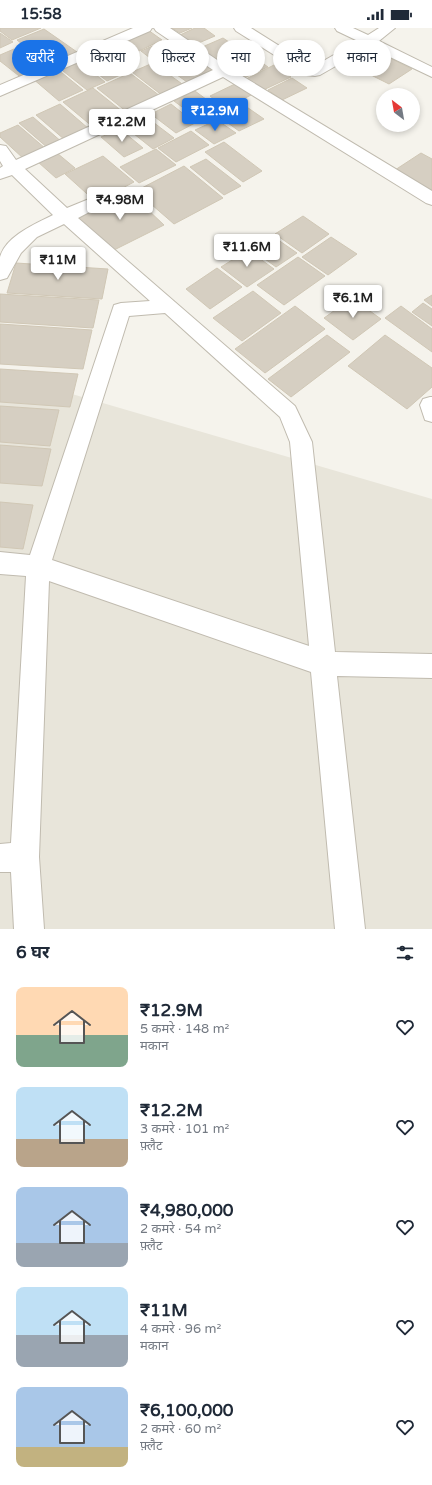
<!DOCTYPE html>
<html lang="hi">
<meta charset="utf-8">
<style>
:root{--surface:#fff;--page:#f6f6f7;--text:#1f2937;--muted:#747a83;--accent:#1a73e8}
body{margin:0;font-family:"Varela Round","Noto Sans Devanagari",sans-serif;background:var(--page);color:var(--text);height:100vh;display:flex;flex-direction:column;font-size:15px;white-space:nowrap}
*{box-sizing:border-box;margin:0}
p{font-size:13px;color:var(--muted)}
.icon{flex:none;width:22px;height:22px;fill:none;stroke:currentColor;stroke-width:2;stroke-linecap:round;stroke-linejoin:round}
.map{position:relative;height:901px;overflow:hidden}
.panel{display:flex;flex-direction:column;background:var(--surface);flex:1}
.panel>*{flex:none}
.guide{position:absolute;left:12px;top:12px;width:408px;height:36px;display:flex;gap:8px}
.needle{width:26px;rotate:329deg}
.controls{position:absolute;left:376px;top:60px;display:grid;gap:8px}
.controls a{display:grid;place-items:center;width:44px;height:44px;border-radius:50%;background:var(--surface);box-shadow:0 2px 6px #0003;font-size:20px}
.price{position:absolute;translate:-50% -34px;padding:0 9px;border-radius:4px;background:#fff;color:#222;font-size:13px;line-height:26px;filter:drop-shadow(0 1px 2px #0008)}
.price::after{content:'';position:absolute;left:50%;top:24px;width:12px;height:9px;margin-left:-6px;background:inherit;clip-path:polygon(0 0,100% 0,50% 100%)}
.price.current{background:var(--accent);color:#fff}
ul{padding:0;list-style:none}
li{display:flex;align-items:center;gap:12px;height:100px;padding:0 16px}
li span{display:grid;place-items:center;flex:none;width:112px;height:80px;border-radius:8px;color:#555}
li>.icon{margin-inline-start:auto}
span .icon{width:48px;height:48px;fill:#fffc;stroke-width:1}
li b{font-size:17px}
h2{display:flex;justify-content:space-between;align-items:center;height:48px;padding:0 16px;font-size:17px}
.pill{padding:0 14px;border-radius:18px;background:var(--surface);box-shadow:0 2px 6px #0003;font-size:14px;line-height:36px}
.pill.current{background:var(--accent);color:#fff}
.status{display:flex;justify-content:space-between;align-items:center;height:28px;padding:0 20px;background:var(--surface);direction:ltr}
.status svg{height:11px;fill:currentColor}
.map>svg:first-child{display:block}
</style>
<div class="status"><b>15:58</b><svg viewBox="0 0 49 12"><path d="M0 12V9h3v3zM5 12V6h3v6zM10 12V3h3v9zM15 12V0h3v12zM26 1h20v11H26zM47 4h2v5h-2z"/></svg></div>
<div class="map">
<svg width="432" height="901" viewBox="0 0 432 901">
<rect width="100%" height="100%" fill="#f5f3ec"/>
<path fill="#e8e5da" d="M0 345 432 471V901H0Z"/>
<g fill="#d6cfc2" stroke="#d0c7b5">
<path d="M0 0H41L12 12 0 3Z"/>
<path d="M172 0H192L180 5Z"/>
<path d="M195 0H204L215 8 194 17 180 7Z"/>
<path d="M44 1 77 24 49 37 17 12Z"/>
<path d="M148 2 162 12 139 23 125 12Z"/>
<path d="M0 5 13 14 0 20Z"/>
<path d="M223 10 244 24 220 35 200 20Z"/>
<path d="M164 13 173 20 150 30 141 23Z"/>
<path d="M183 17 197 26 167 40 154 30Z"/>
<path d="M14 21 42 42 23 51 0 33V27Z"/>
<path d="M101 22 129 43 107 53 80 32Z"/>
<path d="M248 25 268 39 244 50 224 36Z"/>
<path d="M388 29 412 41 389 56 365 44Z"/>
<path d="M195 30 212 42 187 54 170 42Z"/>
<path d="M77 32 105 54 87 62 58 39Z"/>
<path d="M153 35 185 58 163 68 132 44Z"/>
<path d="M274 37 291 49 259 64 242 53Z"/>
<path d="M56 40 83 62 59 73 32 50Z"/>
<path d="M130 45 160 68 127 84 97 60Z"/>
<path d="M292 50 307 60 282 72 268 62Z"/>
<path d="M237 55 253 66 226 80 210 68Z"/>
<path d="M93 60 123 84 93 99 63 74Z"/>
<path d="M195 63 222 83 201 93 174 73Z"/>
<path d="M241 75 264 91 239 103 217 87Z"/>
<path d="M60 76 89 101 65 112 36 87Z"/>
<path d="M171 76 195 95 176 105 151 86Z"/>
<path d="M145 88 174 110 153 121 124 98Z"/>
<path d="M33 89 63 115 49 121 19 95Z"/>
<path d="M217 92 236 105 214 116 195 102Z"/>
<path d="M18 97 46 121 24 131 0 109V105Z"/>
<path d="M120 101 143 120 124 129 101 109Z"/>
<path d="M191 103 209 117 176 134 158 120Z"/>
<path d="M224 114 262 143 243 154 205 124Z"/>
<path d="M156 121 176 137 139 155 120 139Z"/>
<path d="M57 125 75 140 56 150 38 134Z"/>
<path d="M421 125 432 131V165L395 142Z"/>
<path d="M103 128 134 154 96 174 65 146Z"/>
<path d="M206 131 241 158 224 167 190 139Z"/>
<path d="M184 138 223 170 174 196 136 163Z"/>
<path d="M128 163 164 197 112 223 76 187Z"/>
<path d="M303 188 329 206 302 225 275 206Z"/>
<path d="M271 207 297 225 276 239 250 220Z"/>
<path d="M331 209 357 226 328 247 302 229Z"/>
<path d="M248 222 274 241 247 259 221 239Z"/>
<path d="M298 229 325 248 284 277 257 257Z"/>
<path d="M16 235 108 241 102 271 7 265Z"/>
<path d="M217 240 242 259 210 281 186 261Z"/>
<path d="M253 263 281 285 242 313 213 290Z"/>
<path d="M0 266 99 272 93 300 0 294Z"/>
<path d="M432 267V278L424 272Z"/>
<path d="M352 270 381 291 353 312 324 290Z"/>
<path d="M423 275 432 281V298L412 284Z"/>
<path d="M295 278 325 301 265 345 235 321Z"/>
<path d="M401 278 432 301V324L385 290Z"/>
<path d="M0 296 92 302 83 341 0 336Z"/>
<path d="M327 307 350 324 291 369 268 351Z"/>
<path d="M385 307 432 340V359L407 381 348 338Z"/>
<path d="M0 341 78 346 70 379 0 374Z"/>
<path d="M0 378 59 382 50 418 0 414Z"/>
<path d="M0 417 51 421 42 458 0 455Z"/>
<path d="M0 474 33 477 23 521 0 519Z"/>
</g>
<g fill="none" stroke-linecap="round" stroke-linejoin="round">
<defs>
<g id="street">
<path d="M133 0H152L150 3 0 68V57Z"/>
<path d="M154 0H170L229 40 432 163V177L426 175 223 49 25 141 67 180 89 171 95 173 98 177 95 181 78 190 295 378 312 414 335 624 432 626V650L337 648 365 901H335L311 644 49 553 39 829 44 901H14L11 844H0V816L11 815 26 548 0 546V524L30 527 114 277 121 275 150 273 64 196 37 209 21 225 7 250 0 252C0 245 0 236 0 229 6 208 35 196 53 187L12 147 0 151V140L3 138 0 133V117L6 118 16 132 213 42 156 3ZM165 285 280 389 290 414 309 618 52 532 129 288Z"/>
<path d="M234 0H251L313 39 358 13 337 3 335 0H353L368 7 379 0H395L379 13 432 39V49L369 19 320 47 315 48 306 47 236 3Z"/>
<path d="M430 369H432V394L425 392 420 377 423 371Z"/>
</g>
</defs>
<use href="#street" stroke="#c0bbaf" stroke-width="2"/>
<use href="#street" fill="#fff" fill-rule="evenodd"/>
</g>
</svg>
<div class="controls">
<a><svg class="needle" viewBox="-14 -14 28 28"><path d="M0-13l5 13h-10z" fill="#e53935"/><path d="M0 13l5-13h-10z" fill="#747a83"/></svg></a>
</div>
<b class="price current" style="left:215px;top:104px">₹12.9M</b>
<b class="price" style="left:122px;top:115px">₹12.2M</b>
<b class="price" style="left:120px;top:193px">₹4.98M</b>
<b class="price" style="left:247px;top:240px">₹11.6M</b>
<b class="price" style="left:58px;top:253px">₹11M</b>
<b class="price" style="left:353px;top:291px">₹6.1M</b>
<div class="guide">
<a class="pill current">खरीदें</a>
<a class="pill">किराया</a>
<a class="pill">फ़िल्टर</a>
<a class="pill">नया</a>
<a class="pill">फ़्लैट</a>
<a class="pill">मकान</a>
</div>
</div>
<section class="panel">
<h2>6 घर<svg class="icon" aria-label="filters" viewBox="0 0 24 24"><path d="M4 7h16M4 17h16"/><circle cx="9" cy="7" r="2"/><circle cx="15" cy="17" r="2"/></svg></h2>
<ul>
<li><span style="background:linear-gradient(#ffd9b3 60%,#7fa58c 0)"><svg class="icon" aria-label="home" viewBox="0 0 24 24"><path d="M3 11l9-7 9 7M6 9v11h12V9"/></svg></span><div><b>₹12.9M</b><p>5 कमरे · 148 m²</p><p>मकान</p></div><svg class="icon" aria-label="heart" viewBox="0 0 24 24"><path d="M12 20l-8-8c-3-5 5-10 8-4 3-6 11-1 8 4z"/></svg></li>
<li><span style="background:linear-gradient(#bfe0f5 65%,#b9a48a 0)"><svg class="icon" aria-label="home" viewBox="0 0 24 24"><path d="M3 11l9-7 9 7M6 9v11h12V9"/></svg></span><div><b>₹12.2M</b><p>3 कमरे · 101 m²</p><p>फ़्लैट</p></div><svg class="icon" aria-label="heart" viewBox="0 0 24 24"><path d="M12 20l-8-8c-3-5 5-10 8-4 3-6 11-1 8 4z"/></svg></li>
<li><span style="background:linear-gradient(#a9c7e8 70%,#9aa5b1 0)"><svg class="icon" aria-label="home" viewBox="0 0 24 24"><path d="M3 11l9-7 9 7M6 9v11h12V9"/></svg></span><div><b>₹4,980,000</b><p>2 कमरे · 54 m²</p><p>फ़्लैट</p></div><svg class="icon" aria-label="heart" viewBox="0 0 24 24"><path d="M12 20l-8-8c-3-5 5-10 8-4 3-6 11-1 8 4z"/></svg></li>
<li><span style="background:linear-gradient(#bfe0f5 60%,#9aa5b1 0)"><svg class="icon" aria-label="home" viewBox="0 0 24 24"><path d="M3 11l9-7 9 7M6 9v11h12V9"/></svg></span><div><b>₹11M</b><p>4 कमरे · 96 m²</p><p>मकान</p></div><svg class="icon" aria-label="heart" viewBox="0 0 24 24"><path d="M12 20l-8-8c-3-5 5-10 8-4 3-6 11-1 8 4z"/></svg></li>
<li><span style="background:linear-gradient(#a9c7e8 75%,#c2b280 0)"><svg class="icon" aria-label="home" viewBox="0 0 24 24"><path d="M3 11l9-7 9 7M6 9v11h12V9"/></svg></span><div><b>₹6,100,000</b><p>2 कमरे · 60 m²</p><p>फ़्लैट</p></div><svg class="icon" aria-label="heart" viewBox="0 0 24 24"><path d="M12 20l-8-8c-3-5 5-10 8-4 3-6 11-1 8 4z"/></svg></li>
</ul>
</section>
